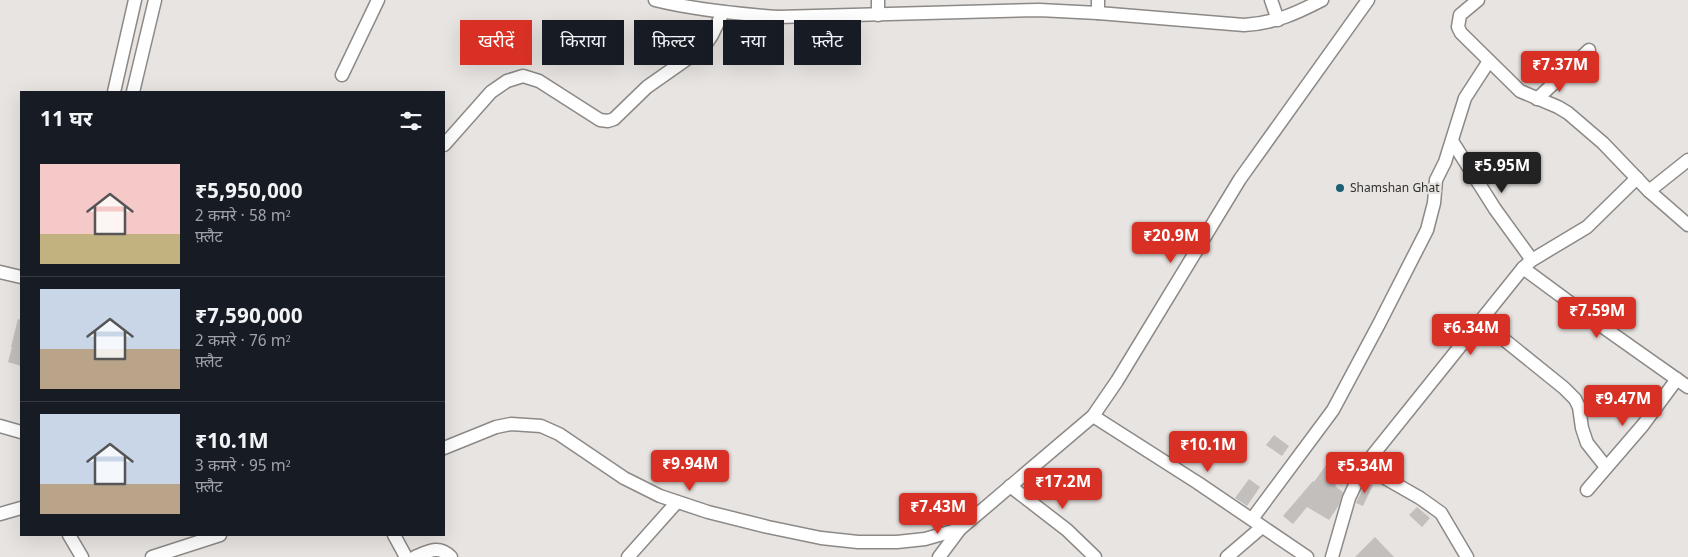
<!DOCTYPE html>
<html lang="hi">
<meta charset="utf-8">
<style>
:root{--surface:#171b24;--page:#242831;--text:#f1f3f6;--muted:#9ea1a6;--line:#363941;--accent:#d93025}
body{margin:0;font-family:Georgia,"Noto Sans Devanagari",serif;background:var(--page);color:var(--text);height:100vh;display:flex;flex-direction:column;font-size:19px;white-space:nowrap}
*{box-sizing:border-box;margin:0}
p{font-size:16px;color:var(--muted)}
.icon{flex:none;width:28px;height:28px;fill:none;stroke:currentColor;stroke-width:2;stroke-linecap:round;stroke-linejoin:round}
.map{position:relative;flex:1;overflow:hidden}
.panel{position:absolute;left:20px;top:91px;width:425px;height:445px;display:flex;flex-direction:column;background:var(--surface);border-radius:0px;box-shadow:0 5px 20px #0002}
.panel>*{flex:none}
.guide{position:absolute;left:460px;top:20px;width:475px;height:45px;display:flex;gap:10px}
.price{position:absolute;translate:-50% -42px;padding:0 11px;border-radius:5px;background:var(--accent);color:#fff;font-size:16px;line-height:32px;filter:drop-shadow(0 1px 2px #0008)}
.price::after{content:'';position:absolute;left:50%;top:30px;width:15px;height:11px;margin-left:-8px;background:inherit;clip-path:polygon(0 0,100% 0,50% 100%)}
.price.active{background:#222;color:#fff}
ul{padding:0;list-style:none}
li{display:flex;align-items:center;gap:15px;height:125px;padding:0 20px}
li+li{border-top:1px solid var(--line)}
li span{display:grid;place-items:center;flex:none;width:140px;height:100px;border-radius:0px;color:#555}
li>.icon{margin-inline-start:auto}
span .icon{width:60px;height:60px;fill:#fffc;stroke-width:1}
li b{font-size:21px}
h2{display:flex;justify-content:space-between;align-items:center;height:60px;padding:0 20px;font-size:21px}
.chip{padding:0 18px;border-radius:0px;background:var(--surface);box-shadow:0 5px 20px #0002;font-size:18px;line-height:45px}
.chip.active{background:var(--accent);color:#fff}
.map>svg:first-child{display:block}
</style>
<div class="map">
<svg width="1688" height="557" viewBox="0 0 1688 557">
<rect width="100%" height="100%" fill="#e7e4e1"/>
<g fill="#c2bfbc">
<path d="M18 319 21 320V366L8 362 12 347H11Z"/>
<path d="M1274 435 1289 446 1282 456 1266 445Z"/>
<path d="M1331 458 1347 469 1335 486 1343 492 1339 505 1329 520 1307 507 1293 524 1283 516 1313 481 1314 482Z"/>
<path d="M1249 479 1260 487 1247 506 1235 498Z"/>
<path d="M1366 482 1373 485 1363 506 1356 503Z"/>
<path d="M1417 507 1430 518 1422 527 1409 515Z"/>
<path d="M1375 537 1394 557H1355Z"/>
</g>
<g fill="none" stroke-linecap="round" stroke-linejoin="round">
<defs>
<g id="minor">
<path d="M655 0C695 10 737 14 778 17L1039 10 1098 13 1244 25C1275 23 1295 14 1322 0"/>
<path d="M1098 0V13"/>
<path d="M1271 0 1278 20"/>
<path d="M1478 0 1460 15 1458 27 1461 33 1520 91 1558 107 1568 113 1603 143 1649 191 1688 225"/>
<path d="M878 15V0"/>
<path d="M342 75 378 0"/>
<path d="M114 92 135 0"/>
<path d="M133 92 155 0"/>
<path d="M1537 99 1589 50"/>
<path d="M1452 141 1495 209 1532 260"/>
<path d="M444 145 491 92 507 81 523 76 539 81 600 120 608 121 614 119 647 87 704 47 712 35 723 12"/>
<path d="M1649 191 1688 160"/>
<path d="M1523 268 1603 327 1688 387"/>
<path d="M0 272 21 277"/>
<path d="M1481 321 1564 388 1575 399 1579 407 1582 428 1587 443 1606 467"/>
<path d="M1093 416 1198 483 1307 557"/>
<path d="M0 426 21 432"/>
<path d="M444 448 496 427 511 424 541 426 559 434 624 478 660 496 708 512 768 527 821 538 858 542H897L925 539 960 529 1093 416 1117 381 1240 179 1368 0"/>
<path d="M1364 466 1420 498 1441 513 1467 557"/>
<path d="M1010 486 1067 530 1095 557"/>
<path d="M1587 490 1643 425 1677 379"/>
<path d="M0 514 21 508"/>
<path d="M1252 519 1333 410 1379 324 1427 230 1434 203 1436 180 1445 162 1465 98 1489 61"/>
<path d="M69 535 82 557"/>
<path d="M394 535 406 557"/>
<path d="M152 557 220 535"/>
<path d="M415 557C429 551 439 545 451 557"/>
<path d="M628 557 677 502"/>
<path d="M939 557 960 529"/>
<path d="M1227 557 1262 527"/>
<path d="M1332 557 1349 498 1364 466 1523 268 1532 260 1587 227 1637 178"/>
</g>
</defs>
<use href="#minor" stroke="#8c8986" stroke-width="15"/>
<use href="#minor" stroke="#fff" stroke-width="12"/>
</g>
<circle fill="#1d5f73" stroke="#e7e4e1" stroke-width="2" cx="1340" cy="188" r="5"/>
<g text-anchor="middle" stroke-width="4.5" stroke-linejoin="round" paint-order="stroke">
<g font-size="12" fill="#32302f" stroke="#e7e4e1" text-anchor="start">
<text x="1350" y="192">Shamshan Ghat</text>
</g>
</g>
</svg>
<b class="price" style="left:1560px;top:93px">₹7.37M</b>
<b class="price active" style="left:1502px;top:194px">₹5.95M</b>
<b class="price" style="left:1171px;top:264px">₹20.9M</b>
<b class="price" style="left:1597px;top:339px">₹7.59M</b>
<b class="price" style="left:1471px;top:356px">₹6.34M</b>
<b class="price" style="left:1623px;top:427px">₹9.47M</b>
<b class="price" style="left:1208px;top:473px">₹10.1M</b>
<b class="price" style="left:690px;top:492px">₹9.94M</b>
<b class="price" style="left:1365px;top:494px">₹5.34M</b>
<b class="price" style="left:1063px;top:510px">₹17.2M</b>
<b class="price" style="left:938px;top:535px">₹7.43M</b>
<div class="guide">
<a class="chip active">खरीदें</a>
<a class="chip">किराया</a>
<a class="chip">फ़िल्टर</a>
<a class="chip">नया</a>
<a class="chip">फ़्लैट</a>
</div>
<section class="panel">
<h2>11 घर<svg class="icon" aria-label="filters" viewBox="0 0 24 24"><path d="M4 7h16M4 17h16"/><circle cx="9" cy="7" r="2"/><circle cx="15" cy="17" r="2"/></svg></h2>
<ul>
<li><span style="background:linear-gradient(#f6c9c9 70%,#c2b280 0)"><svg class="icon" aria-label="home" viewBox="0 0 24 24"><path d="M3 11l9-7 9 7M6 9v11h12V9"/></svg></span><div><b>₹5,950,000</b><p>2 कमरे · 58 m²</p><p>फ़्लैट</p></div></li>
<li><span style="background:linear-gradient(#c9d6e8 60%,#b9a48a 0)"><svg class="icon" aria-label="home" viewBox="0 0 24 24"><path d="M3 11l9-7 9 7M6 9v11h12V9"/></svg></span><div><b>₹7,590,000</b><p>2 कमरे · 76 m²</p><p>फ़्लैट</p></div></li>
<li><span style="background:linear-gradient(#c9d6e8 70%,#b9a48a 0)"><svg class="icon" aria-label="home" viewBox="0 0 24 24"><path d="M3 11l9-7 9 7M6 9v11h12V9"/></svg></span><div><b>₹10.1M</b><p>3 कमरे · 95 m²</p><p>फ़्लैट</p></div></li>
</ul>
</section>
</div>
